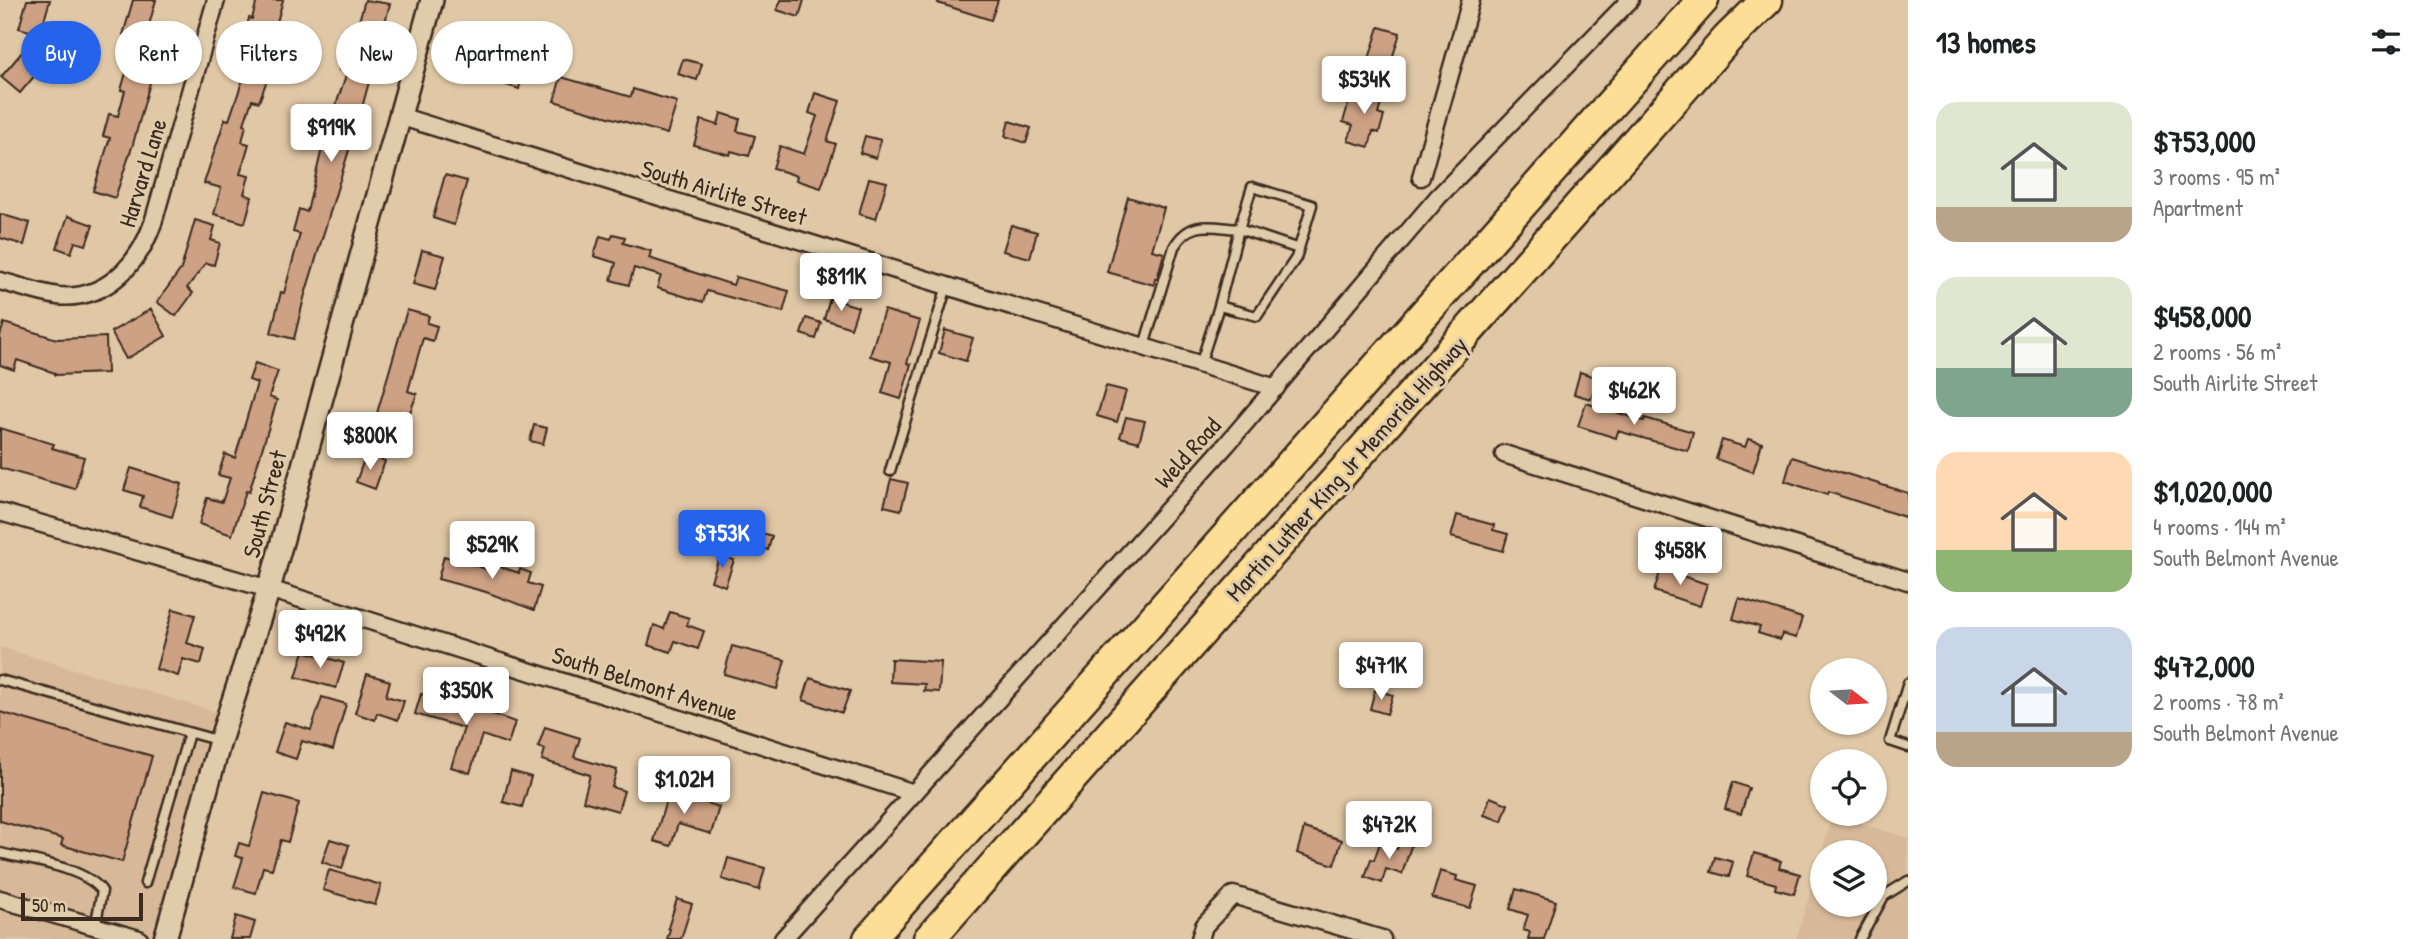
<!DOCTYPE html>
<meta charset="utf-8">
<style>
:root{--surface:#fff;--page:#f2f2f2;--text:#202124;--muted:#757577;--accent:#2563eb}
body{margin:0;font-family:"Patrick Hand",sans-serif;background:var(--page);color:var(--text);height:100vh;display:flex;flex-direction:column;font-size:26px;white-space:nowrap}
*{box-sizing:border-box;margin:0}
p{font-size:23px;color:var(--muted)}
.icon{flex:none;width:38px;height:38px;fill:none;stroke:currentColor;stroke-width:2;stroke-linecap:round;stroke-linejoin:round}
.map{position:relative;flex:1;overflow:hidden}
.side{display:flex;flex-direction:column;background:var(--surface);width:525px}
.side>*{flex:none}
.banner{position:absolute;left:21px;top:21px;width:665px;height:63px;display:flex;gap:14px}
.needle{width:46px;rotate:107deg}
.controls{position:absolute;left:1810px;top:658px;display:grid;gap:14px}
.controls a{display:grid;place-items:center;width:77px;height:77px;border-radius:50%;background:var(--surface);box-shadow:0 2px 5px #0004;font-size:35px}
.scale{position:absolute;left:21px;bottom:18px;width:122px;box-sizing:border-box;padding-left:7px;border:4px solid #3b2a1e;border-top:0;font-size:19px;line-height:24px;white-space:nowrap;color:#3b2a1e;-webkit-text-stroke:5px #e0ccab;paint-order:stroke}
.price{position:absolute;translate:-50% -60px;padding:0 16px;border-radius:7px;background:#fff;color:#222;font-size:23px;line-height:46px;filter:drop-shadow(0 2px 4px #0008)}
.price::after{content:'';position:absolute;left:50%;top:42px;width:21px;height:16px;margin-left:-10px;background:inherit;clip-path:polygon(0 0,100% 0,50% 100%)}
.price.active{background:var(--accent);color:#fff}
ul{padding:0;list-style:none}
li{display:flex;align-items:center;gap:21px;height:175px;padding:0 28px}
li span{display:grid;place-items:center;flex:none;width:196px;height:140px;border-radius:21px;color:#555}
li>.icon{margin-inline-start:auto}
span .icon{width:84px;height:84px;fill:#fffc;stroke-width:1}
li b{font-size:30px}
h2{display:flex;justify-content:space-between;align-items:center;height:84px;padding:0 28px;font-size:30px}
.chip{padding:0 24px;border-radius:32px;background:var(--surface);box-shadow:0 2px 5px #0004;font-size:24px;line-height:63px}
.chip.active{background:var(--accent);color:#fff}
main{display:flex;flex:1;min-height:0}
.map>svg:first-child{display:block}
</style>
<main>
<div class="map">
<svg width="1908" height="939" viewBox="0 0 1908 939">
<rect width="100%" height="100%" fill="#e0c7a6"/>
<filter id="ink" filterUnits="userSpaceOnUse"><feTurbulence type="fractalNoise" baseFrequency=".0143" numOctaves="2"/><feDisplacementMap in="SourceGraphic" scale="14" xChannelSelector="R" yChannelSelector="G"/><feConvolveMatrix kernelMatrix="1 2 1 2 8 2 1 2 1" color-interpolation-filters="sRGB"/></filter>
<g filter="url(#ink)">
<g fill="#d7b999">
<path d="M0 647 223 714 160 939H0Z"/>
<path d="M1833 815 1908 838V939H1796L1822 854V905H1874V852H1822Z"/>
</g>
<g fill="#cda184" stroke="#3b2a1e" stroke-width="2">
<path d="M27 0H50L40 34 19 28Z"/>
<path d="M133 0H156L149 25 165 29 133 144 115 198 93 191 110 138 103 136 109 114 118 116 125 91 121 90 128 66 134 68 142 40 123 35Z"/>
<path d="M257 0H283L276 26H280L265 79 267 80 259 102 252 100 244 124 246 125 242 142 249 144 240 174 249 176 244 194 252 197 245 223 214 214 221 188 204 183 225 119 229 120 249 62 238 59 249 18 252 19Z"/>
<path d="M365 0 390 4 363 104 304 298 294 339 271 333 281 292 284 293 300 234 293 232 299 209 307 212 323 144 347 72 339 70 345 47 351 49Z"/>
<path d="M781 0H804L799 17 777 10Z"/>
<path d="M939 0H998L991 20 938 3Z"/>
<path d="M1379 27 1400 33 1389 69 1368 62Z"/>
<path d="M29 44 48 60 20 93 1 77Z"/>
<path d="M476 52 525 67 519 89 469 73Z"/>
<path d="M683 59 702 64 697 80 678 74Z"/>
<path d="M561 77 631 97 633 89 677 102 667 134 554 101Z"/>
<path d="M1353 88 1383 97 1378 114 1384 116 1379 133 1373 131 1369 147 1348 141 1353 125 1343 122Z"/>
<path d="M815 93 840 101 827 141 836 144 821 188 796 180 797 176 773 168 780 146 804 154 817 116 809 113Z"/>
<path d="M721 113 740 119 737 131 755 136 749 156 731 151 730 155 694 145 701 120 718 125Z"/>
<path d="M1009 121 1031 128 1026 143 1005 136Z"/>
<path d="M865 136 881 140 876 158 860 153Z"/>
<path d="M445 175 467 181 454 225 433 218Z"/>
<path d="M869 178 887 182 876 219 859 214Z"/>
<path d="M1128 197 1164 208 1152 250 1164 253 1157 279 1155 278 1154 285 1107 272Z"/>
<path d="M0 214 30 223 24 245 0 238Z"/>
<path d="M68 216 93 225 86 245 75 242 71 253 57 248Z"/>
<path d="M195 220 215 226 211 240 220 243 214 265 206 263 187 288 193 293 176 316 157 302 181 269Z"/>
<path d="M1011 225 1037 232 1030 258 1003 251Z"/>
<path d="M613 234 625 237 623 243 651 251 649 258 733 285 736 277 789 291 783 312 707 291 703 302 657 288 661 276 634 268 629 285 611 280 616 263 594 256 600 236 611 239Z"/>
<path d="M422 250 445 256 435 290 413 284Z"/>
<path d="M830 298 858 307 851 328 824 319Z"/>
<path d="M151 309 166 336 126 359 111 332Z"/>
<path d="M407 310 429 316 427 323 437 326 433 341 423 338 408 391 417 394 404 428 375 420Z"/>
<path d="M884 310 920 321 907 363 911 364 901 399 882 393 891 362 870 356Z"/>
<path d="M806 318 821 323 816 339 801 334Z"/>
<path d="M4 323 57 339 106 337 107 373 55 375V373L17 360 14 370 0 365V336Z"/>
<path d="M945 330 973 338 966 361 939 353Z"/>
<path d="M255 363 278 371 269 397 277 400 249 492 246 491 232 535 199 524 207 498 222 502 230 478 218 475 225 454 235 458 257 383 249 380Z"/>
<path d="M1580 372 1598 378 1591 399 1574 394Z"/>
<path d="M1106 386 1126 391 1117 422 1097 416Z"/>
<path d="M1586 403 1644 421 1645 418 1693 432 1688 451 1618 431 1616 438 1578 426Z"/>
<path d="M1126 417 1145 421 1139 442 1120 437Z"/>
<path d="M534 425 547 428 543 444 530 441Z"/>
<path d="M0 428 54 444 52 448 84 457 75 489 0 468Z"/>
<path d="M1748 439 1762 443 1753 472 1716 459 1722 440 1745 447Z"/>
<path d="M366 454 385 461 375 489 356 482Z"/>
<path d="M1792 457 1908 493V518L1828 492 1827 495 1785 481Z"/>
<path d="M131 468 182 484 172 517 140 507 143 496 124 490Z"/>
<path d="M891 479 908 483 901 510 884 506Z"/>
<path d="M1457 515 1494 525 1493 530 1508 534 1503 551 1451 537Z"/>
<path d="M755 531 772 536 768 550 752 546Z"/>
<path d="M720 555 734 560 725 586 711 581Z"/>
<path d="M444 556 493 571 495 565 519 573 520 569 531 573 528 583 541 587 534 610 486 592 438 579Z"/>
<path d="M1661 569 1707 584 1700 606 1654 591Z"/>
<path d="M1739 598 1802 618 1796 638 1782 634 1780 640 1758 633 1760 627 1733 619Z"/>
<path d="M173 609 195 615 187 643 205 649 201 664 183 659 178 676 156 669Z"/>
<path d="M670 612 689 618 687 625 704 631 698 649 675 641 671 652 648 645 654 625 664 629Z"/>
<path d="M732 646 785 660 777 689 724 674Z"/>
<path d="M304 651 344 663 336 688 296 677Z"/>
<path d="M891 659 941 662 939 692 924 691 925 684 890 682Z"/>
<path d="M367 674 390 681 386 696 404 701 398 720 377 713 375 720 355 713Z"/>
<path d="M810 678 850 691 842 713 803 700Z"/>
<path d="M1375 690 1393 695 1387 714 1370 709Z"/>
<path d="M421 694 473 707 515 722 508 744 482 735 470 773 451 767 464 728 415 714Z"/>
<path d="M322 697 346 704 333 750 302 741 296 759 275 752 285 722 311 730Z"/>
<path d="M0 712 152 756 122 862 61 845 63 839 0 821Z"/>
<path d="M545 727 580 738 574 757 617 770 612 787 624 791 618 811 583 801 590 775 542 760 545 749 538 747Z"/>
<path d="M511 771 531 777 522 807 503 802Z"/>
<path d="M1733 782 1749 788 1741 814 1725 809Z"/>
<path d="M670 787 688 793 687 797 719 807 711 834 678 824 671 846 654 841Z"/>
<path d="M264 793 299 803 288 842 281 840 272 869 263 867 256 893 234 887 243 858 235 856 239 843 249 846Z"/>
<path d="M1490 797 1508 804 1502 821 1484 815Z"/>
<path d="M1304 828 1342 840 1334 865 1297 853Z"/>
<path d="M330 839 349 845 342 869 322 862Z"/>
<path d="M1400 839 1412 843 1402 874 1386 869 1382 883 1365 877 1371 859 1374 860 1380 843 1397 849Z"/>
<path d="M1754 853 1781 861 1779 868 1800 874 1794 894 1775 889 1776 884 1747 876Z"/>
<path d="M1715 857 1733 862 1729 877 1711 872Z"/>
<path d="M728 858 765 868 759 890 722 879Z"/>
<path d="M329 870 381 885 375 905 323 890Z"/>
<path d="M1440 871 1457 876 1456 880 1477 886 1470 908 1432 898Z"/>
<path d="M1516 889 1556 901 1544 939H1528L1530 932 1523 930 1528 915 1510 909Z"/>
<path d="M677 899 692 904 681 939H667L670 929 668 928Z"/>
<path d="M236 916 255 922 250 939H230Z"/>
</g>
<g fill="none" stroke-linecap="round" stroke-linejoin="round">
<defs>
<g id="service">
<path d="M1219 306 1239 229 1299 249"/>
<path d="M1144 346 1174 247C1190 219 1211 227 1239 229L1252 187 1312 205 1296 258 1257 316 1219 306 1200 365"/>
<path d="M890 471 947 286"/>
<path d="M0 680 220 741"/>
<path d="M1908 683 1890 741 1908 747"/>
<path d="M0 853C28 860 85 867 102 891L95 927"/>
<path d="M145 883 189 733"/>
<path d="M1860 939 1884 896 1908 881"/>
</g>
<g id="minor">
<path d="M399 116 1276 388"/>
<path d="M1421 177 1471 0"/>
<path d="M0 281C19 286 38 293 58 296 105 301 139 264 153 223L216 0"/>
<path d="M1504 454 1908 581"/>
<path d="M0 512 269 589 914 793"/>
<path d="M0 899 139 939"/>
<path d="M783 939 1227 444 1438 197 1630 0"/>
<path d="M1200 939 1204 926 1233 895 1382 939"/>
</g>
<path id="tertiary" d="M165 939 220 741 269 589 432 0"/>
<g id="motorway">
<path d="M869 939 1703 0"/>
<path d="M929 939 1728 38 1767 0"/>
</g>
</defs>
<use href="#service" stroke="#3b2a1e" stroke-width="13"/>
<use href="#minor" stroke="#3b2a1e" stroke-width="21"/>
<use href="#tertiary" stroke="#3b2a1e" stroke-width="26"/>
<use href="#motorway" stroke="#3b2a1e" stroke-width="35"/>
<use href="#service" stroke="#e0ccab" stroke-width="8"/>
<use href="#minor" stroke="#e0ccab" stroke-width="16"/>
<use href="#tertiary" stroke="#e0ccab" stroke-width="21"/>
<use href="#motorway" stroke="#fcde96" stroke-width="30"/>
</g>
</g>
<g text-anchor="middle" stroke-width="6" stroke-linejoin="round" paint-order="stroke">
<g font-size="24" fill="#3b2a1e" stroke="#e0ccab">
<text transform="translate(143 173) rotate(-73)" y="8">Harvard Lane</text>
<text transform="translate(724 193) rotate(17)" y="8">South Airlite Street</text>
<text transform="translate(1188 453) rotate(-48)" y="8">Weld Road</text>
<text transform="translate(1347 469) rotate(-48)" y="8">Martin Luther King Jr Memorial Highway</text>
<text transform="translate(265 504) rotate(-75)" y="8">South Street</text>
<text transform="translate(645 684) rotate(18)" y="8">South Belmont Avenue</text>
</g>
</g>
</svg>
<div class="controls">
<a><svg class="needle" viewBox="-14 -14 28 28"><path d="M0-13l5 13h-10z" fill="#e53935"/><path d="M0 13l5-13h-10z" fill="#757577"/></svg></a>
<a><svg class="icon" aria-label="locate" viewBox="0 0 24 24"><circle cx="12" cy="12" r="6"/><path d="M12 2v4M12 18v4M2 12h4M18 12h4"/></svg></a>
<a><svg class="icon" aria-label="layers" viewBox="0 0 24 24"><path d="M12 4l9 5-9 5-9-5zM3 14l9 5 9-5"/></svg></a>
</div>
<div class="scale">50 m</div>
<b class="price" style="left:1364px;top:116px">$534K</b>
<b class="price" style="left:331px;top:164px">$919K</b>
<b class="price" style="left:841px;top:313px">$811K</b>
<b class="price" style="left:1634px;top:427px">$462K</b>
<b class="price" style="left:370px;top:472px">$800K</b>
<b class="price active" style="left:722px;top:570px">$753K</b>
<b class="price" style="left:492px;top:581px">$529K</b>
<b class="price" style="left:1680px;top:587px">$458K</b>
<b class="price" style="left:320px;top:670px">$492K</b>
<b class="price" style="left:1381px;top:702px">$471K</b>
<b class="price" style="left:466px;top:727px">$350K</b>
<b class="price" style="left:684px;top:816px">$1.02M</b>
<b class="price" style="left:1389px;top:861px">$472K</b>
<div class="banner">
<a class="chip active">Buy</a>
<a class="chip">Rent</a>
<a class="chip">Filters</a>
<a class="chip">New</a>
<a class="chip">Apartment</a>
</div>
</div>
<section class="side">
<h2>13 homes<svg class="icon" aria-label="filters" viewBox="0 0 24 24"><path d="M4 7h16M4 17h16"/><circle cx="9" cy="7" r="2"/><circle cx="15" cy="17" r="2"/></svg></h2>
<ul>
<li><span style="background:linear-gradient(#dfe7d0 75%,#b9a48a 0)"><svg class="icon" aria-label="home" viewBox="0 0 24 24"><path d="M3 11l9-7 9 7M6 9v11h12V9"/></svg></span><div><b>$753,000</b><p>3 rooms · 95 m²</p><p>Apartment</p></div></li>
<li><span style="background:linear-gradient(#dfe7d0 65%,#7fa58c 0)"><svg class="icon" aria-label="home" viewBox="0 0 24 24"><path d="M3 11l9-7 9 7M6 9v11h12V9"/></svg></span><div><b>$458,000</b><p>2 rooms · 56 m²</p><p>South Airlite Street</p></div></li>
<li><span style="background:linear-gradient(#ffd9b3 70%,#8fb573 0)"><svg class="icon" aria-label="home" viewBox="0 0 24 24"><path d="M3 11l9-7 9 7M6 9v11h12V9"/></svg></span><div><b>$1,020,000</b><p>4 rooms · 144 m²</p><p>South Belmont Avenue</p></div></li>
<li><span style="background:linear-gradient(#c9d6e8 75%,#b9a48a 0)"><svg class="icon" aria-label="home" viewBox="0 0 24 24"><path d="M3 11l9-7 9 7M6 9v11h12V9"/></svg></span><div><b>$472,000</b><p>2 rooms · 78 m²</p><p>South Belmont Avenue</p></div></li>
</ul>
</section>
</main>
